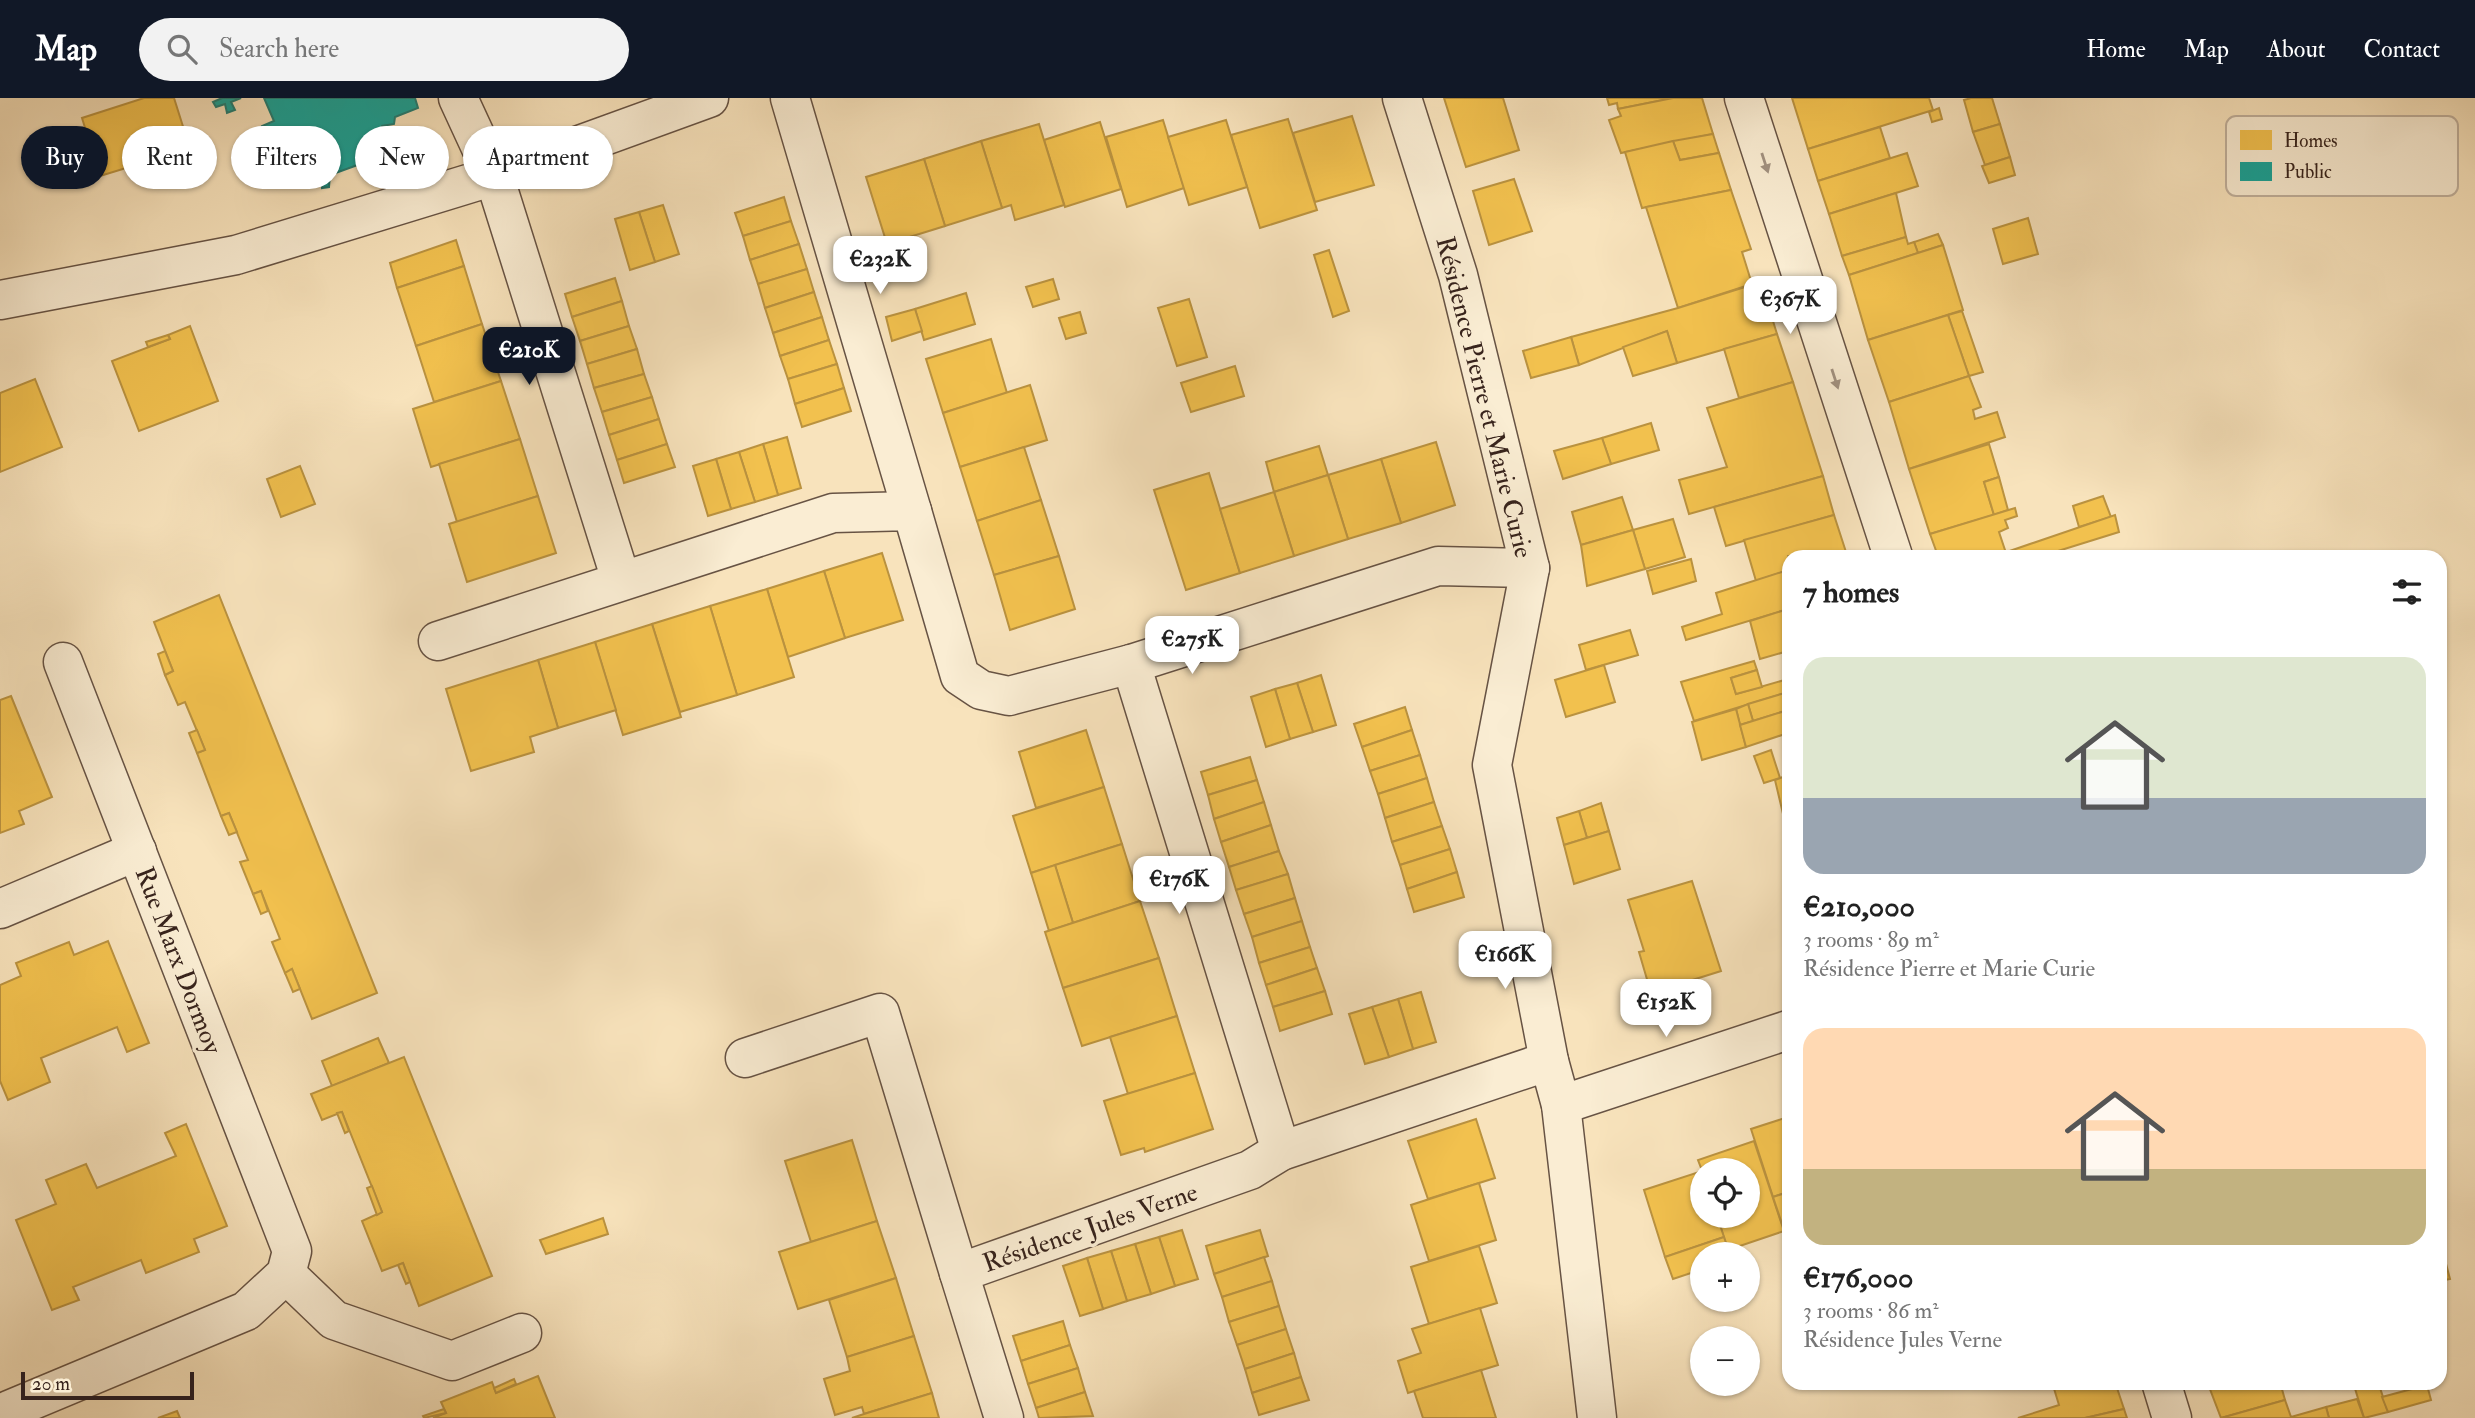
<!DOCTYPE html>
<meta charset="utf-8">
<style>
:root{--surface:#fff;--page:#f2f2f2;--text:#222;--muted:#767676;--accent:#111827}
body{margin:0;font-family:"IM FELL Double Pica",serif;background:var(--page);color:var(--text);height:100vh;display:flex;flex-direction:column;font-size:26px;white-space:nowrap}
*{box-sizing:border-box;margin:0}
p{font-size:23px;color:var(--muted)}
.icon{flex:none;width:38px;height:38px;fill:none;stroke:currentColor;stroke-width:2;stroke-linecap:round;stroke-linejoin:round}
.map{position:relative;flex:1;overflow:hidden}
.panel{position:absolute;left:1782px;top:452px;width:665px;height:840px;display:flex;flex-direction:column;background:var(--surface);border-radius:21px;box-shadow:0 2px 5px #0004}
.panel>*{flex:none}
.top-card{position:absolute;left:21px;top:28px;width:665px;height:63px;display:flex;gap:14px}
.buttons{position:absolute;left:1690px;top:1060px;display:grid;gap:14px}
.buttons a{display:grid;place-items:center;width:70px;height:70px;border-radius:50%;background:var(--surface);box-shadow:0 2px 5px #0004;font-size:35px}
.scale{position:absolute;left:21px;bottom:18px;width:173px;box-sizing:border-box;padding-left:7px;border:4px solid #37231c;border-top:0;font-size:19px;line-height:24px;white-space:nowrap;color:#37231c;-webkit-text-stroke:5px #faedd3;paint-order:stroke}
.price{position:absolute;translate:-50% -60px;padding:0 16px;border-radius:14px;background:#fff;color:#222;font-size:23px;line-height:46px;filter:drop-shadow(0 2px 4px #0008)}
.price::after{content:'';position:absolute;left:50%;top:42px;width:21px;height:16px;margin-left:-10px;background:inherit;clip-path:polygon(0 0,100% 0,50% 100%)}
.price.active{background:var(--accent);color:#fff}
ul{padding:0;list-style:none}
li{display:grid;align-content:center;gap:14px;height:371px;padding:0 21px}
li span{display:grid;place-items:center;height:217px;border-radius:21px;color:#555}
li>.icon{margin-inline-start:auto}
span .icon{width:126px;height:126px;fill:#fffc;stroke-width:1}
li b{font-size:30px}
h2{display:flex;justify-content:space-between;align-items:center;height:84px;padding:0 21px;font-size:30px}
.chip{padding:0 24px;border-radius:32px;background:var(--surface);box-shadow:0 2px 5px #0004;font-size:24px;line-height:63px}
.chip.active{background:var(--accent);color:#fff}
header{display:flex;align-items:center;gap:42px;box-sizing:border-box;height:98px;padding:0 35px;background:var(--accent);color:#fff}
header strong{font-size:33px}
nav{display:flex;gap:38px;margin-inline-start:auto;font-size:24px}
.search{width:490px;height:63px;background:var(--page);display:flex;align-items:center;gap:18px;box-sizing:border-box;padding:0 24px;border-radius:38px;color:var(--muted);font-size:26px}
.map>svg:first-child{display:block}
</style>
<header>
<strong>Map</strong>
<div class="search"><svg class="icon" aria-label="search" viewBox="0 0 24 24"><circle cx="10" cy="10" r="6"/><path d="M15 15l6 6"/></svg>Search here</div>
<nav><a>Home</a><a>Map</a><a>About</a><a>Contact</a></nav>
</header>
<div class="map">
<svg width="2475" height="1320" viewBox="0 0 2475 1320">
<rect width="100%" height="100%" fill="#f8e3bc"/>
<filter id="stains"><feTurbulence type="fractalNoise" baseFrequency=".00286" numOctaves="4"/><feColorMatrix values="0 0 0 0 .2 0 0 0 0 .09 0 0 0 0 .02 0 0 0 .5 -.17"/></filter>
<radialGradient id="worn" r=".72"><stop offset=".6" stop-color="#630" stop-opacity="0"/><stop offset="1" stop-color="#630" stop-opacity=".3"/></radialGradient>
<g fill="#f2c14e" stroke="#ba923f" stroke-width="2">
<path d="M174 0 192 57 165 65 162 59 100 78 82 20 144 0Z"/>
<path d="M1444 0H1503L1519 52 1466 69Z"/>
<path d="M1607 0H1673L1618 11 1617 5 1609 7Z"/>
<path d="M1673 0H1702L1713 36 1621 55 1609 22 1621 18 1618 11Z"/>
<path d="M1792 0H1929L1933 12 1808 51Z"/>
<path d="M1971 0H1992L2000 26 1973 34 1964 2Z"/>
<path d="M1939 10 1942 21 1932 24 1929 14Z"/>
<path d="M1352 18 1374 87 1315 104 1293 35Z"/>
<path d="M1288 21 1317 112 1260 130 1231 37Z"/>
<path d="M1163 22 1184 90 1127 109 1106 39Z"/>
<path d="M1226 22 1247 89 1189 107 1168 39Z"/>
<path d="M1100 24 1121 91 1065 109 1044 42Z"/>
<path d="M1039 26 1064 107 1015 122 1011 107 1002 110 981 43Z"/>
<path d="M2000 26 2010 59 1985 67 1973 34Z"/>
<path d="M1880 29 1890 60 1818 83 1808 51Z"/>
<path d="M1713 36 1719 55 1680 62 1673 43Z"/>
<path d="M981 43 1002 110 945 128 924 61Z"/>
<path d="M1673 43 1680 62 1719 55 1731 92 1642 110 1625 54Z"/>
<path d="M1907 55 1918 88 1829 116 1818 83Z"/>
<path d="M162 59 165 65 137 74 136 67Z"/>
<path d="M2010 59 2015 77 1989 85 1982 68Z"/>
<path d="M924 61 945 128 887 146 866 79Z"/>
<path d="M1514 81 1532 133 1489 147 1473 93Z"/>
<path d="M1731 92 1751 151 1742 154 1752 186 1678 210 1646 109Z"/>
<path d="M1896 95 1906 139 1842 158 1829 116Z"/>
<path d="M784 99 791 123 743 138 735 115Z"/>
<path d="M663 107 679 156 655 164 639 114Z"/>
<path d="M639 114 655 164 630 172 615 121Z"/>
<path d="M2028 120 2038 156 2003 166 1993 131Z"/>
<path d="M791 123 799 146 750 162 743 138Z"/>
<path d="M1938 136 1943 147 1918 155 1914 144Z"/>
<path d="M1906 139 1908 146 1914 144 1918 155 1849 177 1842 158Z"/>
<path d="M456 142 464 168 397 190 390 165Z"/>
<path d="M799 146 807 171 758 186 750 162Z"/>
<path d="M1943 147 1963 212 1868 242 1849 177Z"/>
<path d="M1329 152 1349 213 1333 219 1314 157Z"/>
<path d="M464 168 482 226 416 248 397 190Z"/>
<path d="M807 171 814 194 765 210 758 186Z"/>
<path d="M615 180 622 203 572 219 565 196Z"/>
<path d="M1053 181 1059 201 1033 209 1026 189Z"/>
<path d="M1761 184 1777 236 1677 265 1667 233 1579 267 1571 239 1678 210Z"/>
<path d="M814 194 822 219 773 235 765 210Z"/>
<path d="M966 195 975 226 924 242 915 211Z"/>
<path d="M1189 201 1207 259 1177 268 1158 210Z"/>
<path d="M622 203 629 228 580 243 572 219Z"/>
<path d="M915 211 922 233 892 243 886 219Z"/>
<path d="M1962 213 1983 274 1969 278 1948 217Z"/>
<path d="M1080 214 1086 235 1066 241 1059 220Z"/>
<path d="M1948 217 1969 278 1889 304 1868 242Z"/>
<path d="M822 219 829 242 780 258 773 235Z"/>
<path d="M482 226 501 283 434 304 416 248Z"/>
<path d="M190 228 218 303 139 333 112 263 170 241 168 237Z"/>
<path d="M629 228 637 251 587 266 580 243Z"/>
<path d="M1667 233 1677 265 1633 278 1623 249Z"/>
<path d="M1777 236 1793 284 1739 300 1724 251Z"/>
<path d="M168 237 170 241 148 249 146 244Z"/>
<path d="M1571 239 1579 267 1531 280 1523 253Z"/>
<path d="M991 241 1007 295 943 315 926 261Z"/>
<path d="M829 242 837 266 788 281 780 258Z"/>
<path d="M637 251 644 276 594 290 587 266Z"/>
<path d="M837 266 844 290 795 306 788 281Z"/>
<path d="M1235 268 1244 298 1191 314 1181 285Z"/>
<path d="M644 276 652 299 602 314 594 290Z"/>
<path d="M1969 278 1981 309 1973 312 1975 321 1997 314 2005 339 1909 371 1889 304Z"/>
<path d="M35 281 62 349 0 374V295Z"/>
<path d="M501 283 520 341 431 369 413 311Z"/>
<path d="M1793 284 1823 378 1689 416 1679 382 1727 369 1707 310Z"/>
<path d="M1030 287 1047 342 960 369 943 315Z"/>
<path d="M844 290 851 313 802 329 795 306Z"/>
<path d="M652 299 659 321 609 337 602 314Z"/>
<path d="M659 321 667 346 617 362 609 337Z"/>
<path d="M1651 325 1659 352 1611 366 1602 340Z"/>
<path d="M787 339 801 390 778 397 763 346Z"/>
<path d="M1602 340 1611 366 1563 381 1554 353Z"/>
<path d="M520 341 538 398 457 424 439 366Z"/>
<path d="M1436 344 1455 407 1401 425 1381 361Z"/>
<path d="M667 346 675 369 624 385 617 362Z"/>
<path d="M763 346 778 397 755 404 739 354Z"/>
<path d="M1989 346 1999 379 1984 384 1994 417 1930 436 1909 371Z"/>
<path d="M1319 348 1328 377 1274 394 1266 364Z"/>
<path d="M1024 349 1041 402 977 423 960 369Z"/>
<path d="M739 354 755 404 731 411 716 361Z"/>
<path d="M716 361 731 411 708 418 693 368Z"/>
<path d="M1381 361 1401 425 1348 441 1328 377Z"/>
<path d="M300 368 315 406 281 419 267 381Z"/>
<path d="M1209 375 1240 475 1186 492 1154 392Z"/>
<path d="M1328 377 1348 441 1294 458 1274 394Z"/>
<path d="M1823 378 1834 417 1726 448 1714 409Z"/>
<path d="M1999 379 2008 412 1994 417 1984 384Z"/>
<path d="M1274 394 1294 458 1240 475 1220 411Z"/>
<path d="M538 398 556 455 467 484 449 426Z"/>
<path d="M2103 398 2111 419 2079 429 2073 408Z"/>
<path d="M1622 399 1633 432 1581 447 1572 414Z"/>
<path d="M1041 402 1059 458 994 477 977 423Z"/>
<path d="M2015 410 2017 418 2005 422 2008 430 1999 434 2006 455 1995 458H1938L1930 436Z"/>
<path d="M1834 417 1846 454 1833 458H1788V472L1756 483 1744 442Z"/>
<path d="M2115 417 2119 434 2042 458H1995Z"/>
<path d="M1673 421 1685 459 1645 471 1633 432Z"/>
<path d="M1633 432 1645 471 1587 488 1581 447Z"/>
<path d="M882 455 903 522 845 540 824 473Z"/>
<path d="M1059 458 1075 511 1010 532 994 477Z"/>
<path d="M1691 461 1696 483 1653 496 1647 473Z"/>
<path d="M1788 472V511L1686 542 1682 529 1722 516 1716 495Z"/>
<path d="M824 473 845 540 788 559 767 491Z"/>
<path d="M767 491 794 579 737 597 710 508Z"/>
<path d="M219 497 377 895 312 921 292 871 285 875 272 844 280 841 261 793 253 796 240 764 248 762 229 715 221 718 197 655 205 652 185 604 178 607 165 577 173 573 154 524Z"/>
<path d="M710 508 737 597 680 614 652 526Z"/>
<path d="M1788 511V553L1760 561 1750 523Z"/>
<path d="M652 526 681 619 623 637 595 544Z"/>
<path d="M1630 532 1638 557 1586 572 1579 547Z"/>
<path d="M595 544 616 612 558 630 538 562Z"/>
<path d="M165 553 173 573 165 577 158 556Z"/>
<path d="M538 562 558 630 530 639 534 654 471 673 446 591Z"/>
<path d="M1754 563 1757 572 1731 580 1736 596 1788 581V594L1694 623 1681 584Z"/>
<path d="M1604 567 1615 604 1566 619 1555 582Z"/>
<path d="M1757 572 1762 589 1736 596 1731 580Z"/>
<path d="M1321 577 1336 627 1313 634 1297 585Z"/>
<path d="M1297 585 1313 634 1290 641 1275 591Z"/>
<path d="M1275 591 1290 641 1266 649 1251 599Z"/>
<path d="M1788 594V612L1753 623 1748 606Z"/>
<path d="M11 598 52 699 19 713 24 726 0 735V602Z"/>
<path d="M1748 606 1753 623 1740 627 1736 611Z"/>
<path d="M1405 609 1412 632 1362 649 1354 626Z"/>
<path d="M1736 611 1746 649 1702 662 1692 624Z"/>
<path d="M1788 612V635L1746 649 1740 627Z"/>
<path d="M197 632 205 652 197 655 189 635Z"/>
<path d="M1086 632 1104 689 1036 710 1019 654Z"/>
<path d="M1412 632 1420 657 1370 673 1362 649Z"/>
<path d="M1771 652 1780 680 1764 685 1754 658Z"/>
<path d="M1420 657 1427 680 1378 696 1370 673Z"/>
<path d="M1250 659 1257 682 1208 697 1201 674Z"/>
<path d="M1788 677V719L1784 720 1775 682Z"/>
<path d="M1427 680 1434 704 1385 720 1378 696Z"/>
<path d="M1257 682 1264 704 1214 721 1208 697Z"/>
<path d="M1104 689 1122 746 1031 775 1013 718Z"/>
<path d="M1264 704 1271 727 1221 744 1214 721Z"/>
<path d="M1434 704 1442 728 1392 744 1385 720Z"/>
<path d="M1601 705 1609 733 1587 740 1579 713Z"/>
<path d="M1579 713 1587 740 1564 747 1557 720Z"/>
<path d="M229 715 237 734 229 737 221 718Z"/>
<path d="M1271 727 1279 753 1229 769 1221 744Z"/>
<path d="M1442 728 1450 751 1400 767 1392 744Z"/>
<path d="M1609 733 1620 771 1574 786 1564 747Z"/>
<path d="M1122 746 1140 803 1073 825 1055 767Z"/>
<path d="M1450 751 1457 774 1407 791 1400 767Z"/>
<path d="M1279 753 1288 776 1236 792 1229 769Z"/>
<path d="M1055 767 1073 825 1049 833 1031 775Z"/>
<path d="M1457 774 1464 799 1414 814 1407 791Z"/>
<path d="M1288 776 1295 800 1244 816 1236 792Z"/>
<path d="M1692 783 1721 873 1651 895 1639 854 1644 853 1628 802Z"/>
<path d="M261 793 268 813 261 816 253 796Z"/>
<path d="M1295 800 1302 823 1252 839 1244 816Z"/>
<path d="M1140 803 1159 860 1063 890 1045 834Z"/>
<path d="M1302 823 1310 849 1259 865 1252 839Z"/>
<path d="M108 843 149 945 127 954 117 929 41 960 50 984 8 1002 0 983V887L21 878 16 865 69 844 74 857Z"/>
<path d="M1310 849 1317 870 1266 887 1259 865Z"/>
<path d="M1159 860 1177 918 1082 948 1063 890Z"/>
<path d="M1317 870 1325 893 1273 909 1266 887Z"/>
<path d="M292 871 300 891 293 894 285 875Z"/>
<path d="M1325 893 1332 916 1280 933 1273 909Z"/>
<path d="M1421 894 1436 944 1413 951 1398 901Z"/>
<path d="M1398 901 1413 951 1389 959 1372 909Z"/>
<path d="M1372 909 1389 959 1365 966 1349 916Z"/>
<path d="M1177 918 1195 975 1128 996 1110 939Z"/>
<path d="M378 940 389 965 332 988 322 963Z"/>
<path d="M404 959 492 1178 419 1208 403 1165 382 1173 362 1123 382 1114 342 1014 322 1022 311 996Z"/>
<path d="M1195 975 1213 1031 1145 1054 1144 1050 1121 1057 1104 1003Z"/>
<path d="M342 1014 349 1033 345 1035 337 1015Z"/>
<path d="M1788 1019V1094L1773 1099 1751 1031Z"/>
<path d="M1476 1021 1495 1080 1428 1101 1408 1043Z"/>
<path d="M186 1026 227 1128 194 1141 199 1154 146 1175 141 1162 73 1189 79 1202 52 1212 16 1122 56 1106 46 1082 86 1066 97 1090 176 1058 165 1035Z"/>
<path d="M852 1042 877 1123 811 1144 785 1063Z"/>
<path d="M1754 1043 1784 1133 1728 1152 1717 1118H1748V1073L1703 1075 1698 1062Z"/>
<path d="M1702 1073 1703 1118H1717L1724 1139 1665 1159 1644 1092Z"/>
<path d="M1479 1085 1496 1142 1429 1163 1411 1107Z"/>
<path d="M372 1088 382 1114 377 1117 367 1090Z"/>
<path d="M1788 1094V1124L1782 1126 1773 1099Z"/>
<path d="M603 1120 608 1136 546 1156 540 1142Z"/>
<path d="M877 1123 896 1180 798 1211 779 1154Z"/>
<path d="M1182 1132 1198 1181 1175 1188 1159 1139Z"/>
<path d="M1260 1132 1268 1158 1214 1176 1206 1148Z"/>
<path d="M1159 1139 1175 1188 1151 1196 1135 1146Z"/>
<path d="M1724 1139 1730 1157H1703V1171L1673 1181 1665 1159Z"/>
<path d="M2440 1143 2450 1181 2440 1183Z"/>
<path d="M1135 1146 1151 1196 1127 1203 1111 1153Z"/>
<path d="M1479 1148 1497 1205 1429 1226 1411 1169Z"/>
<path d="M1111 1153 1127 1203 1103 1211 1087 1160Z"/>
<path d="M1264 1159 1272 1183 1222 1199 1214 1176Z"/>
<path d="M1087 1160 1103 1211 1080 1218 1063 1168Z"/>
<path d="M403 1165 410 1184 406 1186 398 1167Z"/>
<path d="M896 1180 914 1238 847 1259 829 1202Z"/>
<path d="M1272 1183 1279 1208 1229 1224 1222 1199Z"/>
<path d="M1279 1208 1286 1231 1237 1247 1229 1224Z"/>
<path d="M1480 1210 1498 1267 1408 1295 1398 1263 1421 1255 1412 1231Z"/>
<path d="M1063 1223 1070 1247 1021 1263 1013 1238Z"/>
<path d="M1286 1231 1294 1255 1245 1271 1237 1247Z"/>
<path d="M914 1238 932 1295 864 1316 862 1309 835 1317 824 1281 850 1273 847 1259Z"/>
<path d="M1070 1247 1078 1270 1028 1286 1021 1263Z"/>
<path d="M1294 1255 1301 1279 1252 1295 1245 1271Z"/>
<path d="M1078 1270 1085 1294 1036 1310 1028 1286Z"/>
<path d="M1481 1272 1496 1320H1423L1414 1293Z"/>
<path d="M538 1278 555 1320H433L446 1315 441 1304 492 1284 496 1295Z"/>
<path d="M1301 1279 1309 1302 1259 1317 1252 1295Z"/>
<path d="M514 1281 516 1286 496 1295 494 1290Z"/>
<path d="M2052 1284H2115L2124 1311 2085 1320H2018L2059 1307Z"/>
<path d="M2280 1284 2285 1302 2221 1320 2208 1286Z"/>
<path d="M2353 1284H2378L2388 1314 2364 1320Z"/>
<path d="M2427 1287 2431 1302 2388 1314 2382 1299Z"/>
<path d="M1085 1294 1093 1318 1039 1320 1036 1310Z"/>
<path d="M932 1295 939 1320H852L864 1316Z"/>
<path d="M2357 1301 2364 1320H2329L2326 1309Z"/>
<path d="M2285 1302 2291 1319 2326 1309 2329 1320H2221Z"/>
<path d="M444 1311 446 1315 424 1320 423 1318Z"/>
<path d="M2124 1311 2127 1320H2085Z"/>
<path d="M177 1313 180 1320H158Z"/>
</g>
<g fill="#17a398" stroke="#217d73" stroke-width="2">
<path d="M222 0H241L231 4 235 12 227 15 225 6 216 9 213 4Z"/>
<path d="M264 0H415L418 10 395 19 394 26 382 28 369 59 379 68 372 74 363 65 330 77 329 89 322 90V77L291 60 281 68 276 61 285 55 276 30 264 35 262 28 274 23Z"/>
</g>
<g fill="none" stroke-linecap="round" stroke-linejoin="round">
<defs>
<g id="minor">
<path d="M458 0 494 78 621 482"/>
<path d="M790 0 912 413"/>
<path d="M1744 0 1893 458"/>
<path d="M0 202 236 157 494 78 709 0"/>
<path d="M1530 470 1492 667 1549 963 1561 1007 1597 1320"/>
<path d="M438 543 833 415 912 413 960 578 981 592 1009 598 1131 566 1438 468 1530 470 1458 177 1402 0"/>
<path d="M1131 566 1281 1053"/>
<path d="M0 811 137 753"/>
<path d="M745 960 880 915 959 1175"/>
<path d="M1561 1007 1788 932"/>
<path d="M286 1176 334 1222 452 1263 522 1235"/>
<path d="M2161 1284 2172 1320"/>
<path d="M9 1312 246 1213 286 1176 292 1153 63 564"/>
<path d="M1004 1320 959 1175 1250 1072 1281 1053 1549 963"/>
</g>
</defs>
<use href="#minor" stroke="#675344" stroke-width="41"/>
<use href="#minor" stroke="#faedd3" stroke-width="38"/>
</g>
<defs><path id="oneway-solid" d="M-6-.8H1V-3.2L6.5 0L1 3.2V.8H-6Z" transform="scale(1.75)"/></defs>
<g fill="#a29281">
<use href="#oneway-solid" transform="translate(1765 65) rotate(72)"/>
<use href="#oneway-solid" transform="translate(1835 281) rotate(72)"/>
</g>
<g text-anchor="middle" stroke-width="7" stroke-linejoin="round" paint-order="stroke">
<g font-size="26" fill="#37231c" stroke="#faedd3">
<text transform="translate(1485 299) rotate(76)" y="9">Résidence Pierre et Marie Curie</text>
<text transform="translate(179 862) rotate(69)" y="9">Rue Marx Dormoy</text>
<text transform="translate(1090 1129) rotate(-19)" y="9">Résidence Jules Verne</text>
</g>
</g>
<rect x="2226" y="18" width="232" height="80" rx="10" fill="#faedd3" stroke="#c0b09c" stroke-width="2"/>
<rect x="2240" y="32" width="32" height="20" fill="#f2c14e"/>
<rect x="2240" y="64" width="32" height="19" fill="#17a398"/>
<g font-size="19" fill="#37231c">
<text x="2284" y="49">Homes</text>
<text x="2284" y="80">Public</text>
</g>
<rect width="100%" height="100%" filter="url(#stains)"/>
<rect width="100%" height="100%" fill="url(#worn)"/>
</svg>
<div class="buttons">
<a><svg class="icon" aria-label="locate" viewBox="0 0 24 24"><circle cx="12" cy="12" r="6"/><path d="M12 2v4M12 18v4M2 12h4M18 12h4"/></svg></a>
<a>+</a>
<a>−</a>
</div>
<div class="scale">20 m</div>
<b class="price" style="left:880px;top:198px">€232K</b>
<b class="price" style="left:1790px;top:238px">€367K</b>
<b class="price active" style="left:529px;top:289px">€210K</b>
<b class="price" style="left:1192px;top:578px">€275K</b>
<b class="price" style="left:1179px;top:818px">€176K</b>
<b class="price" style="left:1505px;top:893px">€166K</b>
<b class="price" style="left:1666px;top:941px">€152K</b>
<div class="top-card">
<a class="chip active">Buy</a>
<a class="chip">Rent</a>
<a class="chip">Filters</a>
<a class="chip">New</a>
<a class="chip">Apartment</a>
</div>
<section class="panel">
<h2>7 homes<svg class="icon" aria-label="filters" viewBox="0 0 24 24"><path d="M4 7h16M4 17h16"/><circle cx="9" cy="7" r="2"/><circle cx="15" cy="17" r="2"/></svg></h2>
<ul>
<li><span style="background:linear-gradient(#dfe7d0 65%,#9aa5b1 0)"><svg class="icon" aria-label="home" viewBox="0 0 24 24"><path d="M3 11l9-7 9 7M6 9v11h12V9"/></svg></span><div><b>€210,000</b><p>3 rooms · 89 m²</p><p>Résidence Pierre et Marie Curie</p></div></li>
<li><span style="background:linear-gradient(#ffd9b3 65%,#c2b280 0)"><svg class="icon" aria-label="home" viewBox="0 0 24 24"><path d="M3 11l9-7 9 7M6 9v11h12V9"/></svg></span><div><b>€176,000</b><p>3 rooms · 86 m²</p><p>Résidence Jules Verne</p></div></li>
</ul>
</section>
</div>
